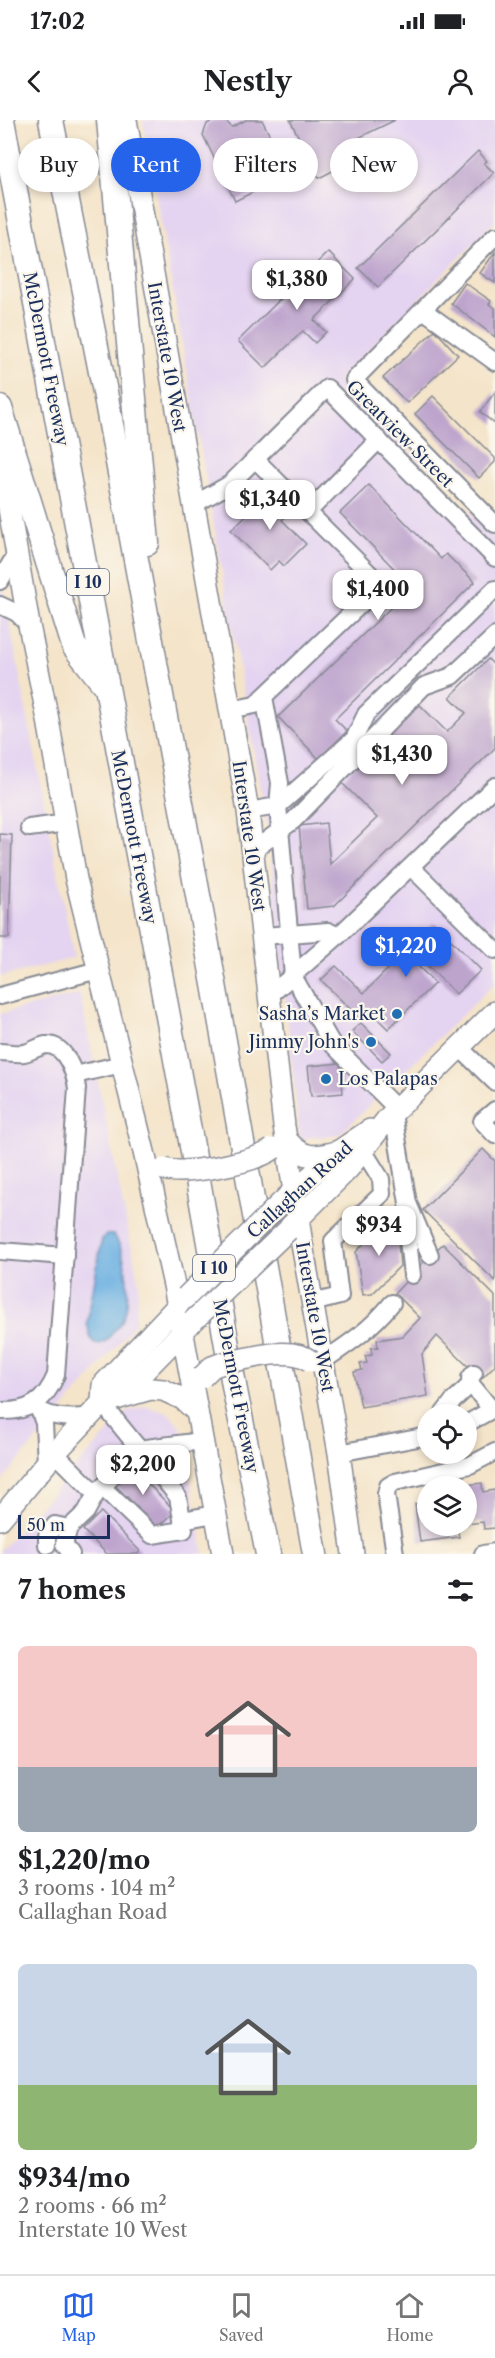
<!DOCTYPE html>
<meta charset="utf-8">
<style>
:root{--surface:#fff;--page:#f2f2f2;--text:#202124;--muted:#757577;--line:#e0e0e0;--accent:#2563eb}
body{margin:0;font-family:"Libre Caslon Text",serif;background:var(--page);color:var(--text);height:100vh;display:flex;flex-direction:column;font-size:22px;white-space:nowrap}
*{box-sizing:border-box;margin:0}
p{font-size:20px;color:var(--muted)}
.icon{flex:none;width:33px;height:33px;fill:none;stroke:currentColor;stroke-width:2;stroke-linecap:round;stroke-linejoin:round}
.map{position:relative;height:1434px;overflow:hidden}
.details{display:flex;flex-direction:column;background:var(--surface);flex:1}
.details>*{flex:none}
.top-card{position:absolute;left:18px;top:18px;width:459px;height:54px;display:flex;gap:12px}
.controls{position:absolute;left:417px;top:1284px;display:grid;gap:12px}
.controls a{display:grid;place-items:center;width:60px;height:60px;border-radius:50%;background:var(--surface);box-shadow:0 3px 9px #0003;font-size:30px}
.scale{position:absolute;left:18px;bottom:15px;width:92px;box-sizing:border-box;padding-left:6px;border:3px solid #1b2f5e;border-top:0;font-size:16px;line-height:21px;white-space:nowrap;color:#1b2f5e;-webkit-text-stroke:4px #fbf7ec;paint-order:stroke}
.price{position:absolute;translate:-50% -51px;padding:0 14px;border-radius:12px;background:#fff;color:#222;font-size:20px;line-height:39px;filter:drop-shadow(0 2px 3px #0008)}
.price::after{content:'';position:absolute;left:50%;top:36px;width:18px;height:14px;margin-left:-9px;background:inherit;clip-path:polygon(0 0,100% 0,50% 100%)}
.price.active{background:var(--accent);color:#fff}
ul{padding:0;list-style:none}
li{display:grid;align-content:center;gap:12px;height:318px;padding:0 18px}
li span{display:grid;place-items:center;height:186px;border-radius:9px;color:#555}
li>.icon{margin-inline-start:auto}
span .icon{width:108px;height:108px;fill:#fffc;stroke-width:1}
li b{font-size:26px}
h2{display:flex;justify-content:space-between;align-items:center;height:72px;padding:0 18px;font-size:26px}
.chip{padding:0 21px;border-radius:27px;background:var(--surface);box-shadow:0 3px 9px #0003;font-size:21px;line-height:54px}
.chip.active{background:var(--accent);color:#fff}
.status{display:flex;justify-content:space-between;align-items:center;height:42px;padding:0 30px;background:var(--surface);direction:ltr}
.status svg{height:16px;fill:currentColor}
header{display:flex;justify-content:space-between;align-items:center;height:78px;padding:0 18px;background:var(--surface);font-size:27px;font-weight:700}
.tab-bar{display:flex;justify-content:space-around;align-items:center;height:84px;border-top:2px solid var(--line);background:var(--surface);font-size:16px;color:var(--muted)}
.tab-bar a{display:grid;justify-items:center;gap:3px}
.tab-bar .active{color:var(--accent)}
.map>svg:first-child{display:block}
</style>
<div class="status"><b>17:02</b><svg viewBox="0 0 49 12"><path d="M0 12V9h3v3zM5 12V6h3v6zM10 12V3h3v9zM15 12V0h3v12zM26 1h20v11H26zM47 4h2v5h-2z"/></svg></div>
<header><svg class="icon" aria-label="back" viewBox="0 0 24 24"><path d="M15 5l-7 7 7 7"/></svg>Nestly<svg class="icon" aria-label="person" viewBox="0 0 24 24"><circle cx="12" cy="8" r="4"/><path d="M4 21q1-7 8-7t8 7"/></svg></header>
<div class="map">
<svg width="495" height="1434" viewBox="0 0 495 1434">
<rect width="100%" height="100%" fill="#fbf7ec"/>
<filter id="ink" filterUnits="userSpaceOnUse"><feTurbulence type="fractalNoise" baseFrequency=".0167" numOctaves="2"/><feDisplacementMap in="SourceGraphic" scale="12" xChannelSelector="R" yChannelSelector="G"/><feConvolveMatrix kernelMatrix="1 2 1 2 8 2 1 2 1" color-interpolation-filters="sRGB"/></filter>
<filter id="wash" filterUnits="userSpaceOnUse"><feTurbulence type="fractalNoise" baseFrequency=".008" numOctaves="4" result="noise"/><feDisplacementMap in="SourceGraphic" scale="24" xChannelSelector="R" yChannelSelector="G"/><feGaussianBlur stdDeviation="1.35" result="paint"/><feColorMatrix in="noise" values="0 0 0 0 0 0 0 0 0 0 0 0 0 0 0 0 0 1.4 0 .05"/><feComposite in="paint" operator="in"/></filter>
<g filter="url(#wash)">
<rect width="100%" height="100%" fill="#f4e4c9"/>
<g fill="#e4d3f1">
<path d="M143 0H495V102L338 260 495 418V863L340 1014 300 1019 268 713Z"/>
<path d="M0 453 74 838 0 857Z"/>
<path d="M80 874 139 1164 135 1204 0 1363V894Z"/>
<path d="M146 1286 168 1293 181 1307 204 1434H0V1431L128 1291Z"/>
</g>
<path fill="#6cb0e1" stroke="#4470a0" stroke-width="1.5" d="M107 1115H114C126 1133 133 1181 122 1201 120 1205 116 1209 113 1212 108 1219 104 1225 95 1224L91 1219 87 1203 102 1119Z"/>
<g id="blocks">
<g fill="#bda4cd">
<path d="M224 0 232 7 246 0H262L289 54 235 81 203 15 207 4 212 1Z"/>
<path d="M290 0H395L356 19 364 35 319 58Z"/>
<path d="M478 31 487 41 484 43 494 53 378 167 358 148Z"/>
<path d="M328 132 355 159 314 200 326 212 315 223 303 211 265 248 238 221Z"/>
<path d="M495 132V163L480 153Z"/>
<path d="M465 163 491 181 489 184 495 188V217L451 183Z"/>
<path d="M435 210 458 235 407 283 383 258Z"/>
<path d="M495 272V304L480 292Z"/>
<path d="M433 276 495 338V342L479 358 415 294Z"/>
<path d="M369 365 441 439 446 434 475 462 335 599 347 611 319 639 278 597 412 467 340 393Z"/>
<path d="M274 368 294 389 282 400 306 424 284 446 279 441 270 450 231 410Z"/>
<path d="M488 539 495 546V628L334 786 307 789 299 706 326 703 330 744 377 698 341 662 377 620 380 623 386 618 382 613 394 601 398 605 420 585 447 612 466 593 450 577Z"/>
<path d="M0 714 12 715 9 818H0Z"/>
<path d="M434 803 481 850 456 874 422 840 417 845 435 863 388 909 370 891 361 900 321 860 336 846 364 873Z"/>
<path d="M361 903 391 933 382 941 352 911Z"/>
<path d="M340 943 343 973 311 976 308 946Z"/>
<path d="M483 1029 495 1041V1161L423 1090Z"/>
<path d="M396 1099 400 1146 372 1174 363 1175 356 1132 386 1100Z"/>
<path d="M443 1124 495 1176V1245L481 1259 437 1216 422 1234 428 1276 361 1287 354 1252 362 1250 360 1244 367 1243 365 1236 372 1235 371 1228 378 1227 377 1220 403 1216 420 1198 395 1173 430 1135Z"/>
<path d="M128 1344 175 1391 158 1408 111 1361Z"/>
<path d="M482 1363 483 1372 495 1370V1408L484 1409 483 1402 466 1404V1365Z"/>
<path d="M428 1382V1406H457L459 1417 420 1422 415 1384Z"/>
<path d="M101 1392 140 1431 138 1434H107L83 1410Z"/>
</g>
</g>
</g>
<g filter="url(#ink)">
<use href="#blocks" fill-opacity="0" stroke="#888a94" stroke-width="1.5"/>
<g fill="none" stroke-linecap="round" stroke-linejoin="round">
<defs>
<g id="minor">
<path d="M495 116 354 260 495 404"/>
<path d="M423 190 495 242"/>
<path d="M193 385 230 364 327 268 495 438"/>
<path d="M308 392 379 320"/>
<path d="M0 461 16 434"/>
<path d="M0 485 17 493 29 505"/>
<path d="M264 577 280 663 278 686 293 856 332 924 397 989"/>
<path d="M230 590 255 585 381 465 255 339"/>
<path d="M248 691 278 686 354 619 366 594 495 469"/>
<path d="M29 708 67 703"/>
<path d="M254 730 294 700 424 566 452 556 495 516"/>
<path d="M411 747 495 830"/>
<path d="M263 816 328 811 338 816"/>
<path d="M0 876 98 850"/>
<path d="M269 876 338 816 495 666"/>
<path d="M459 927 495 962"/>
<path d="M0 932C7 932 16 934 24 933 31 932 39 926 46 925 66 924 75 954 77 968L56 1255C45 1282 29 1292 0 1291"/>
<path d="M75 955 122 944"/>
<path d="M495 990 482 1001 495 1015"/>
<path d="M393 994 408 1083 430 1135"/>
<path d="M407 1090 406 1103 412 1155"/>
<path d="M0 1131 65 1136"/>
<path d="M312 1183 340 1176 333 1121 382 1074 381 1059 363 1030"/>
<path d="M323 1241C350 1223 371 1209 392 1183"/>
<path d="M471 1264 492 1290"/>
<path d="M33 1285C48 1299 68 1298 87 1297"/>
<path d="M40 1292 44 1303 46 1344"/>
<path d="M443 1294 453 1281 471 1264 470 1258 474 1253"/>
<path d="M466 1304 495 1288"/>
<path d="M55 1333 96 1374"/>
<path d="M339 1333 428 1316"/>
<path d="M102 1367 152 1415 184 1410 178 1377 102 1283"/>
<path d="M182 1400 215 1394"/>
<path d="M47 1425V1416L55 1405 69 1408"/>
<path d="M71 1434 64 1424 69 1408 86 1392 96 1374 138 1329 202 1321"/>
<path d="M395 1434 386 1374 388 1366 395 1362 470 1345 495 1332"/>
<path d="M483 1434 495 1432"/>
</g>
<g id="major">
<path d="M126 0 248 691 284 1006 302 1124 339 1333 353 1434"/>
<path d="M0 336 29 505 48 600 76 759 144 1032 174 1165 223 1434"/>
<path d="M286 1019C303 1040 315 1038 339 1031"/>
<path d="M285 1079 339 1031 370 1010"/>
<path d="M290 1107 348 1049 388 998 495 892"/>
<path d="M118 1278 191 1203"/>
<path d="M102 1283 103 1265 184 1179"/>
<path d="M0 1399 55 1333 102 1283 151 1269 163 1270 183 1279 197 1292"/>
</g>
<g id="highway">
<path d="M2 0 192 1026 235 1271 268 1434"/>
<path d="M51 0 105 272 204 808 315 1434"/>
<path d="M109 0 147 423"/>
<path d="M0 288 74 526 104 564"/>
</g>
</defs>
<use href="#minor" stroke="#888a94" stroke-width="20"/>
<use href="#major" stroke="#888a94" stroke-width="24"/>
<use href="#highway" stroke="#888a94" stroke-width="27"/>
<use href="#minor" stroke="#fff" stroke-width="16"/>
<use href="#major" stroke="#fff" stroke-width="21"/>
<use href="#highway" stroke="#fff" stroke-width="24"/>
<defs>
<g id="major-bridge">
<path d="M164 1049C184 1056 256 1042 273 1029"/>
<path d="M186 1177 282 1082"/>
<path d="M193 1201 288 1110"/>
<path d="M202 1257 212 1247 220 1244C246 1239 290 1225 311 1241"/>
</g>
</defs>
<use href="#major-bridge" stroke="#888a94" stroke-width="24" stroke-linecap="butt"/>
<use href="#major-bridge" stroke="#fff" stroke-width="21"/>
</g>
</g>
<g fill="#1f6fb2" stroke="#fbf7ec" stroke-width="2">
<circle cx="397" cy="894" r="6"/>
<circle cx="371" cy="922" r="6"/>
<circle cx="326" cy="959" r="6"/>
</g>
<g text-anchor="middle" stroke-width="4.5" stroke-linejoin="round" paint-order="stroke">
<g fill="#fbf7ec" stroke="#5e6b89" stroke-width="1.5">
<rect x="67" y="449" width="42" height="26" rx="4.5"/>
<rect x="193" y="1135" width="42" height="26" rx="4.5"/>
</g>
<g font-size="16" font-weight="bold" fill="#1b2f5e">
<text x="88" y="468">I 10</text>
<text x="214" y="1154">I 10</text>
</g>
<g font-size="18" fill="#1b2f5e" stroke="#fbf7ec">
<text transform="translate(167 237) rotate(80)" y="6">Interstate 10 West</text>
<text transform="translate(46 239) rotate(79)" y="6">McDermott Freeway</text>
<text transform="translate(400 314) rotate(45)" y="6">Greatview Street</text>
<text transform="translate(249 716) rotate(82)" y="6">Interstate 10 West</text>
<text transform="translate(134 717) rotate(79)" y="6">McDermott Freeway</text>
<text transform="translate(300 1070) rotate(-42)" y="6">Callaghan Road</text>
<text transform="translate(315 1197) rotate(80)" y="6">Interstate 10 West</text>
<text transform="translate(236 1266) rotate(79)" y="6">McDermott Freeway</text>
</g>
<g font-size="18" fill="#1b2f5e" stroke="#fbf7ec" text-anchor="end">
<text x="385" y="900">Sasha’s Market</text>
<text x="359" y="928">Jimmy John's</text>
<text x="338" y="965" text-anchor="start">Los Palapas</text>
</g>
</g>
</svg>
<div class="controls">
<a><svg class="icon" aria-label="locate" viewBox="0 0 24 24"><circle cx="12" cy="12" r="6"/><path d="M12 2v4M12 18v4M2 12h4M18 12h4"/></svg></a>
<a><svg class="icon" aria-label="layers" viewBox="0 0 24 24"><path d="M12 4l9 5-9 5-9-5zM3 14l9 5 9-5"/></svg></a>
</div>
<div class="scale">50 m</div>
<b class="price" style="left:297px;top:191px">$1,380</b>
<b class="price" style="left:270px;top:411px">$1,340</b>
<b class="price" style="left:378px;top:501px">$1,400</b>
<b class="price" style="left:402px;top:666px">$1,430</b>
<b class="price active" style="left:406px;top:858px">$1,220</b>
<b class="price" style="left:379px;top:1137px">$934</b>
<b class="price" style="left:143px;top:1376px">$2,200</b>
<div class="top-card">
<a class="chip">Buy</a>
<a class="chip active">Rent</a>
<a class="chip">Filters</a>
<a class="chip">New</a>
</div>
</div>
<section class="details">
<h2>7 homes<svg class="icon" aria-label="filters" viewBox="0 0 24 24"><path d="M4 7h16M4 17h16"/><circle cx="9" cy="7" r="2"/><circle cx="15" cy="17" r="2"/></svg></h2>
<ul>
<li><span style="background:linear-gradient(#f6c9c9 65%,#9aa5b1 0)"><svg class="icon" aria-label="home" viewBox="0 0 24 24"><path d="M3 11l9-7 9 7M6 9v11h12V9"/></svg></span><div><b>$1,220/mo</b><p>3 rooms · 104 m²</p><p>Callaghan Road</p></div></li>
<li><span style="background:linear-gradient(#c9d6e8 65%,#8fb573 0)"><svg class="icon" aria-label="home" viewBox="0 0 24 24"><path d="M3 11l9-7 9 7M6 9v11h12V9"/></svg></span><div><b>$934/mo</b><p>2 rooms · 66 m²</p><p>Interstate 10 West</p></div></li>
</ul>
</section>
<nav class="tab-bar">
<a class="active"><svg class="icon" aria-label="map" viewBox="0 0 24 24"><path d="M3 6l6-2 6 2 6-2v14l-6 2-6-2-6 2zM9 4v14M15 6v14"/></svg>Map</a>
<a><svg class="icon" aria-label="saved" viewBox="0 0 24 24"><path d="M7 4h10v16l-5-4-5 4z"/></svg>Saved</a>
<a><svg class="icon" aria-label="home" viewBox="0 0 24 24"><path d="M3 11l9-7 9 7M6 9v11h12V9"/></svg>Home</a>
</nav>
